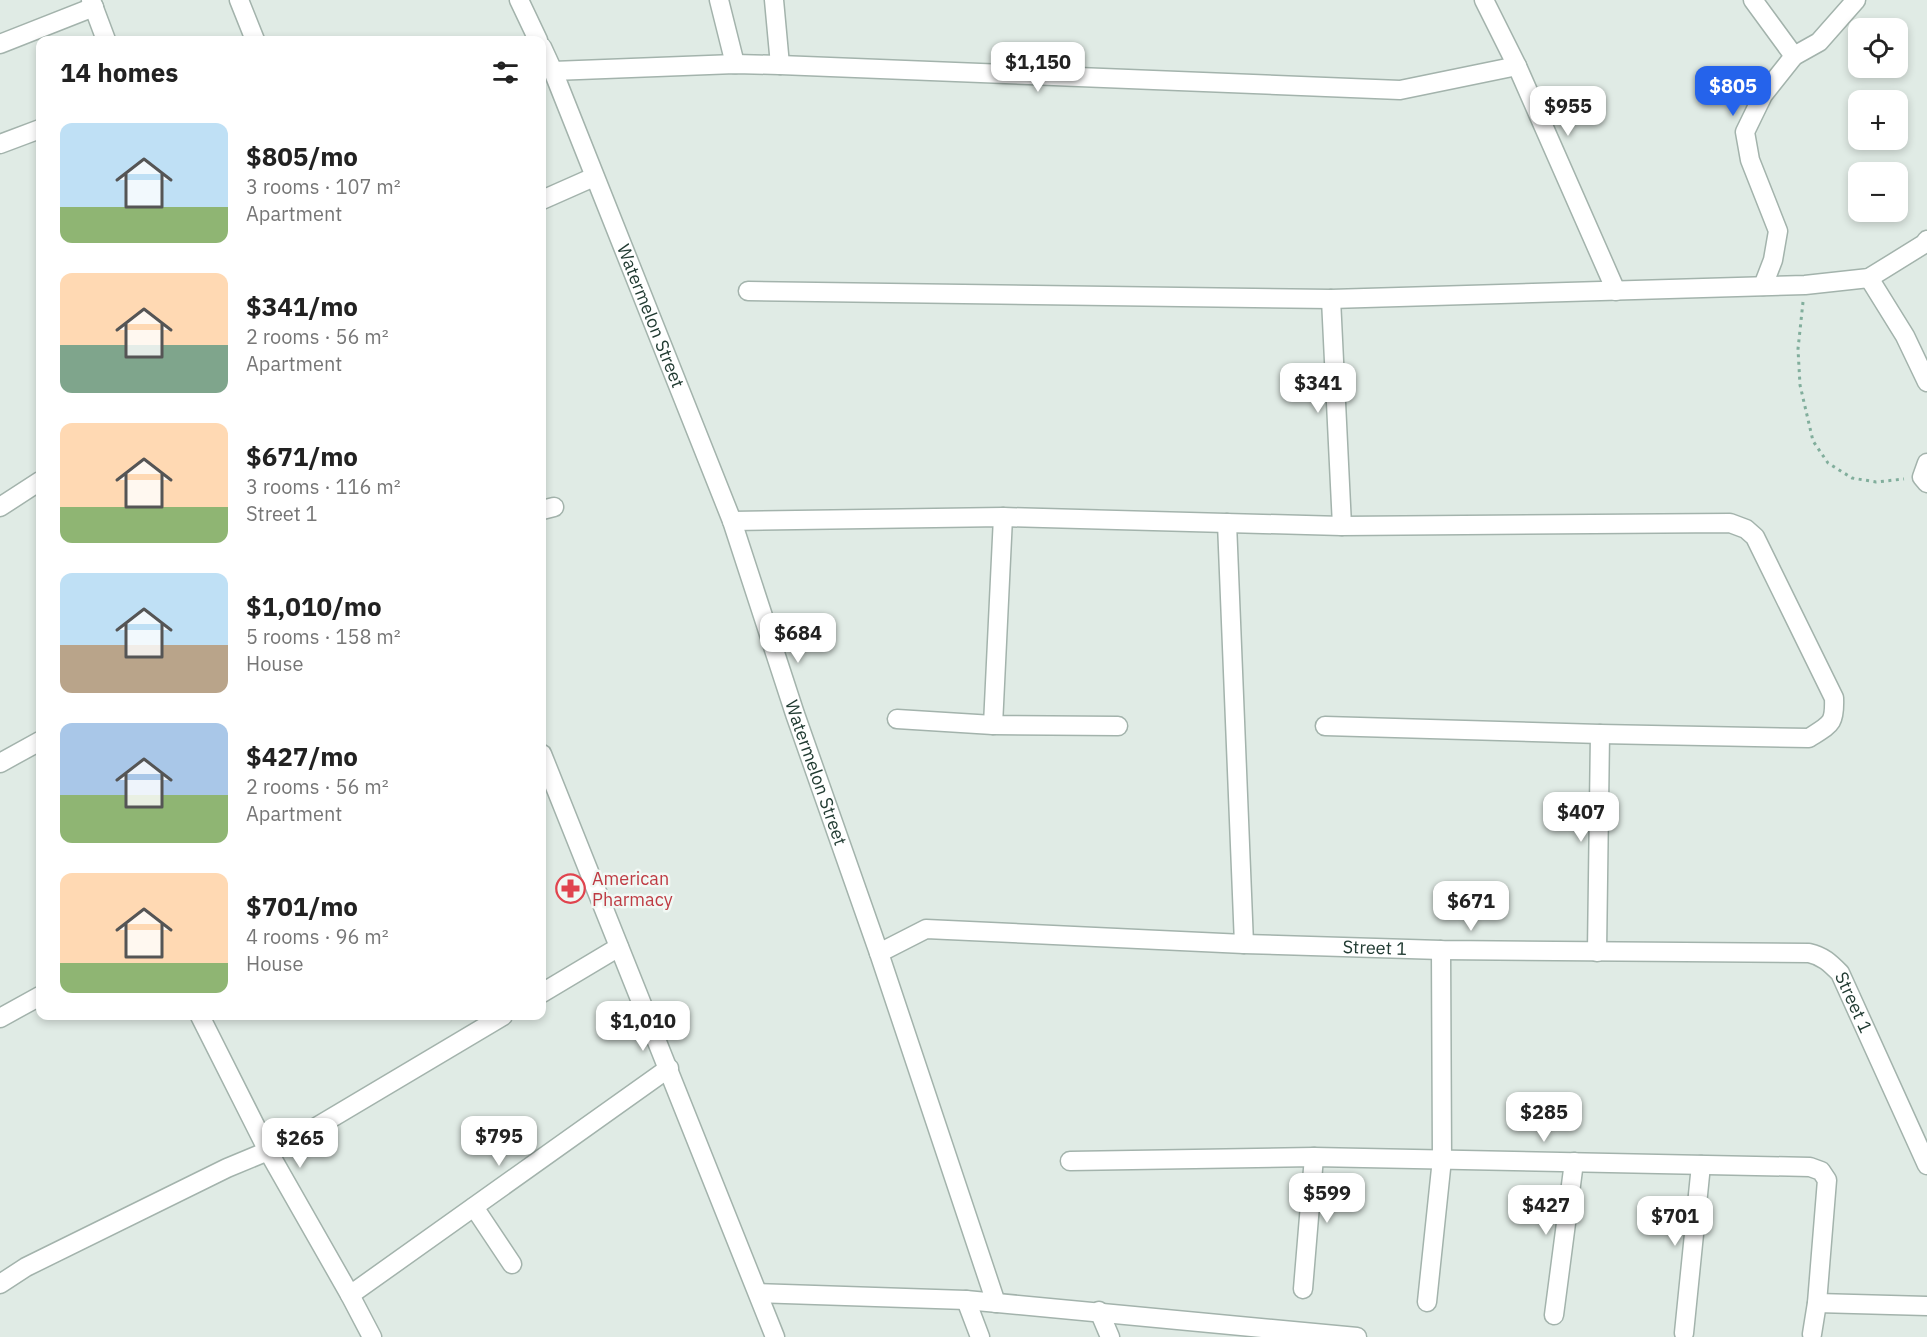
<!DOCTYPE html>
<meta charset="utf-8">
<style>
:root{--surface:#fff;--page:#f6f6f6;--text:#222;--muted:#767676;--accent:#2563eb}
body{margin:0;font-family:"IBM Plex Sans",sans-serif;background:var(--page);color:var(--text);height:100vh;display:flex;flex-direction:column;font-size:22px;white-space:nowrap}
*{box-sizing:border-box;margin:0}
p{font-size:20px;color:var(--muted)}
.icon{flex:none;width:33px;height:33px;fill:none;stroke:currentColor;stroke-width:2;stroke-linecap:round;stroke-linejoin:round}
.map{position:relative;flex:1;overflow:hidden}
.details{position:absolute;left:36px;top:36px;width:510px;height:984px;display:flex;flex-direction:column;background:var(--surface);border-radius:12px;box-shadow:0 3px 9px #0003}
.details>*{flex:none}
.tools{position:absolute;left:1848px;top:18px;display:grid;gap:12px}
.tools a{display:grid;place-items:center;width:60px;height:60px;border-radius:12px;background:var(--surface);box-shadow:0 3px 9px #0003;font-size:30px}
.price{position:absolute;translate:-50% -51px;padding:0 14px;border-radius:12px;background:#fff;color:#222;font-size:20px;line-height:39px;filter:drop-shadow(0 2px 3px #0008)}
.price::after{content:'';position:absolute;left:50%;top:36px;width:18px;height:14px;margin-left:-9px;background:inherit;clip-path:polygon(0 0,100% 0,50% 100%)}
.price.active{background:var(--accent);color:#fff}
ul{padding:0;list-style:none}
li{display:flex;align-items:center;gap:18px;height:150px;padding:0 24px}
li span{display:grid;place-items:center;flex:none;width:168px;height:120px;border-radius:12px;color:#555}
li>.icon{margin-inline-start:auto}
span .icon{width:72px;height:72px;fill:#fffc;stroke-width:1}
li b{font-size:26px}
h2{display:flex;justify-content:space-between;align-items:center;height:72px;padding:0 24px;font-size:26px}
.map>svg:first-child{display:block}
</style>
<div class="map">
<svg width="1927" height="1337" viewBox="0 0 1927 1337">
<rect width="100%" height="100%" fill="#e0ebe5"/>
<g fill="none" stroke-linecap="round" stroke-linejoin="round">
<defs>
<g id="minor">
<path d="M91 0 106 40"/>
<path d="M239 0 255 40"/>
<path d="M519 0 538 40"/>
<path d="M719 0 735 64"/>
<path d="M774 0 780 65"/>
<path d="M1484 0 1517 66 1616 291"/>
<path d="M1753 0 1794 56"/>
<path d="M0 44 94 7"/>
<path id="s1" d="M542 47 553 71 732 521 795 714 879 953 996 1303"/>
<path d="M553 71 735 64 780 65 1400 90 1517 66"/>
<path d="M0 144 40 129"/>
<path d="M542 200 594 177"/>
<path d="M1869 278 1905 336 1927 382"/>
<path d="M1763 286 1773 260 1778 231 1750 160 1745 132 1763 95 1794 56 1819 42 1856 0"/>
<path d="M748 291 1331 299 1805 285 1869 278 1924 244 1927 240"/>
<path d="M1331 299 1342 526"/>
<path d="M1927 463 1922 477 1927 483"/>
<path d="M0 507 40 481"/>
<path d="M542 510 554 507"/>
<path d="M732 521 1003 517 1342 526 1730 523 1746 529 1755 537 1834 698C1835 724 1831 724 1809 738L1600 734 1325 726"/>
<path d="M1227 523 1244 944"/>
<path d="M897 719 993 725 1118 726"/>
<path d="M993 725 1003 517"/>
<path d="M542 754 775 1337"/>
<path d="M0 763 40 741"/>
<path d="M1597 952 1600 734"/>
<path id="s2" d="M879 953 926 929 1244 944 1441 950 1809 953C1823 956 1830 963 1840 973L1927 1165"/>
<path d="M542 993 619 947"/>
<path d="M200 1016 268 1151 350 1295 372 1337"/>
<path d="M0 1018 40 996"/>
<path d="M1070 1161 1314 1157 1810 1167 1821 1171 1827 1180 1817 1303 1812 1334"/>
<path d="M474 1207 512 1264"/>
<path d="M0 1284 26 1267 227 1168 268 1151 313 1129 503 1016"/>
<path d="M1303 1289 1314 1157"/>
<path d="M758 1293 966 1300 1357 1337"/>
<path d="M350 1295 669 1068"/>
<path d="M966 1300 980 1337"/>
<path d="M1427 1302 1442 1159 1441 950"/>
<path d="M1817 1303 1927 1306"/>
<path d="M1099 1311 1110 1337"/>
<path d="M1554 1315 1574 1162"/>
<path d="M1684 1333 1701 1165"/>
</g>
</defs>
<use href="#minor" stroke="#a3b3ac" stroke-width="21"/>
<path stroke="#81ae9c" stroke-width="3" stroke-dasharray="3 4.5" stroke-linecap="butt" d="M1803 302 1798 349 1800 385 1813 441 1828 463 1852 478 1876 482 1904 479"/>
<use href="#minor" stroke="#fff" stroke-width="18"/>
</g>
<defs>
<symbol id="pharmacy-ring" viewBox="-11 -11 22 22"><circle r="9.5" fill="#f1f8f4" stroke="#e0444e" stroke-width="1.5"/><path d="M-2-6h4v4h4v4h-4v4h-4v-4h-4v-4h4Z" fill="#e0444e"/></symbol>
</defs>
<g fill-rule="evenodd">
<use href="#pharmacy-ring" x="554" y="872" width="33" height="33"/>
</g>
<g text-anchor="middle" stroke-width="5" stroke-linejoin="round" paint-order="stroke">
<g font-size="18" fill="#213b32" stroke="#f1f8f4">
<text dy="6" stroke="none"><textPath href="#s1" startOffset="290">Watermelon Street</textPath></text>
<text dy="6" stroke="none"><textPath href="#s1" startOffset="776">Watermelon Street</textPath></text>
<text dy="6" stroke="none"><textPath href="#s2" startOffset="502">Street 1</textPath></text>
<text dy="6" stroke="none"><textPath href="#s2" startOffset="1006">Street 1</textPath></text>
</g>
<g font-size="18" fill="#be3a42" stroke="#f1f8f4" text-anchor="start">
<text x="592" y="885">American<tspan x="592" dy="21">Pharmacy</tspan></text>
</g>
</g>
</svg>
<div class="tools">
<a><svg class="icon" aria-label="locate" viewBox="0 0 24 24"><circle cx="12" cy="12" r="6"/><path d="M12 2v4M12 18v4M2 12h4M18 12h4"/></svg></a>
<a>+</a>
<a>−</a>
</div>
<b class="price" style="left:1038px;top:93px">$1,150</b>
<b class="price active" style="left:1733px;top:117px">$805</b>
<b class="price" style="left:1568px;top:137px">$955</b>
<b class="price" style="left:1318px;top:414px">$341</b>
<b class="price" style="left:798px;top:664px">$684</b>
<b class="price" style="left:1581px;top:843px">$407</b>
<b class="price" style="left:1471px;top:932px">$671</b>
<b class="price" style="left:643px;top:1052px">$1,010</b>
<b class="price" style="left:1544px;top:1143px">$285</b>
<b class="price" style="left:499px;top:1167px">$795</b>
<b class="price" style="left:300px;top:1169px">$265</b>
<b class="price" style="left:1327px;top:1224px">$599</b>
<b class="price" style="left:1546px;top:1236px">$427</b>
<b class="price" style="left:1675px;top:1247px">$701</b>
<section class="details">
<h2>14 homes<svg class="icon" aria-label="filters" viewBox="0 0 24 24"><path d="M4 7h16M4 17h16"/><circle cx="9" cy="7" r="2"/><circle cx="15" cy="17" r="2"/></svg></h2>
<ul>
<li><span style="background:linear-gradient(#bfe0f5 70%,#8fb573 0)"><svg class="icon" aria-label="home" viewBox="0 0 24 24"><path d="M3 11l9-7 9 7M6 9v11h12V9"/></svg></span><div><b>$805/mo</b><p>3 rooms · 107 m²</p><p>Apartment</p></div></li>
<li><span style="background:linear-gradient(#ffd9b3 60%,#7fa58c 0)"><svg class="icon" aria-label="home" viewBox="0 0 24 24"><path d="M3 11l9-7 9 7M6 9v11h12V9"/></svg></span><div><b>$341/mo</b><p>2 rooms · 56 m²</p><p>Apartment</p></div></li>
<li><span style="background:linear-gradient(#ffd9b3 70%,#8fb573 0)"><svg class="icon" aria-label="home" viewBox="0 0 24 24"><path d="M3 11l9-7 9 7M6 9v11h12V9"/></svg></span><div><b>$671/mo</b><p>3 rooms · 116 m²</p><p>Street 1</p></div></li>
<li><span style="background:linear-gradient(#bfe0f5 60%,#b9a48a 0)"><svg class="icon" aria-label="home" viewBox="0 0 24 24"><path d="M3 11l9-7 9 7M6 9v11h12V9"/></svg></span><div><b>$1,010/mo</b><p>5 rooms · 158 m²</p><p>House</p></div></li>
<li><span style="background:linear-gradient(#a9c7e8 60%,#8fb573 0)"><svg class="icon" aria-label="home" viewBox="0 0 24 24"><path d="M3 11l9-7 9 7M6 9v11h12V9"/></svg></span><div><b>$427/mo</b><p>2 rooms · 56 m²</p><p>Apartment</p></div></li>
<li><span style="background:linear-gradient(#ffd9b3 75%,#8fb573 0)"><svg class="icon" aria-label="home" viewBox="0 0 24 24"><path d="M3 11l9-7 9 7M6 9v11h12V9"/></svg></span><div><b>$701/mo</b><p>4 rooms · 96 m²</p><p>House</p></div></li>
</ul>
</section>
</div>
